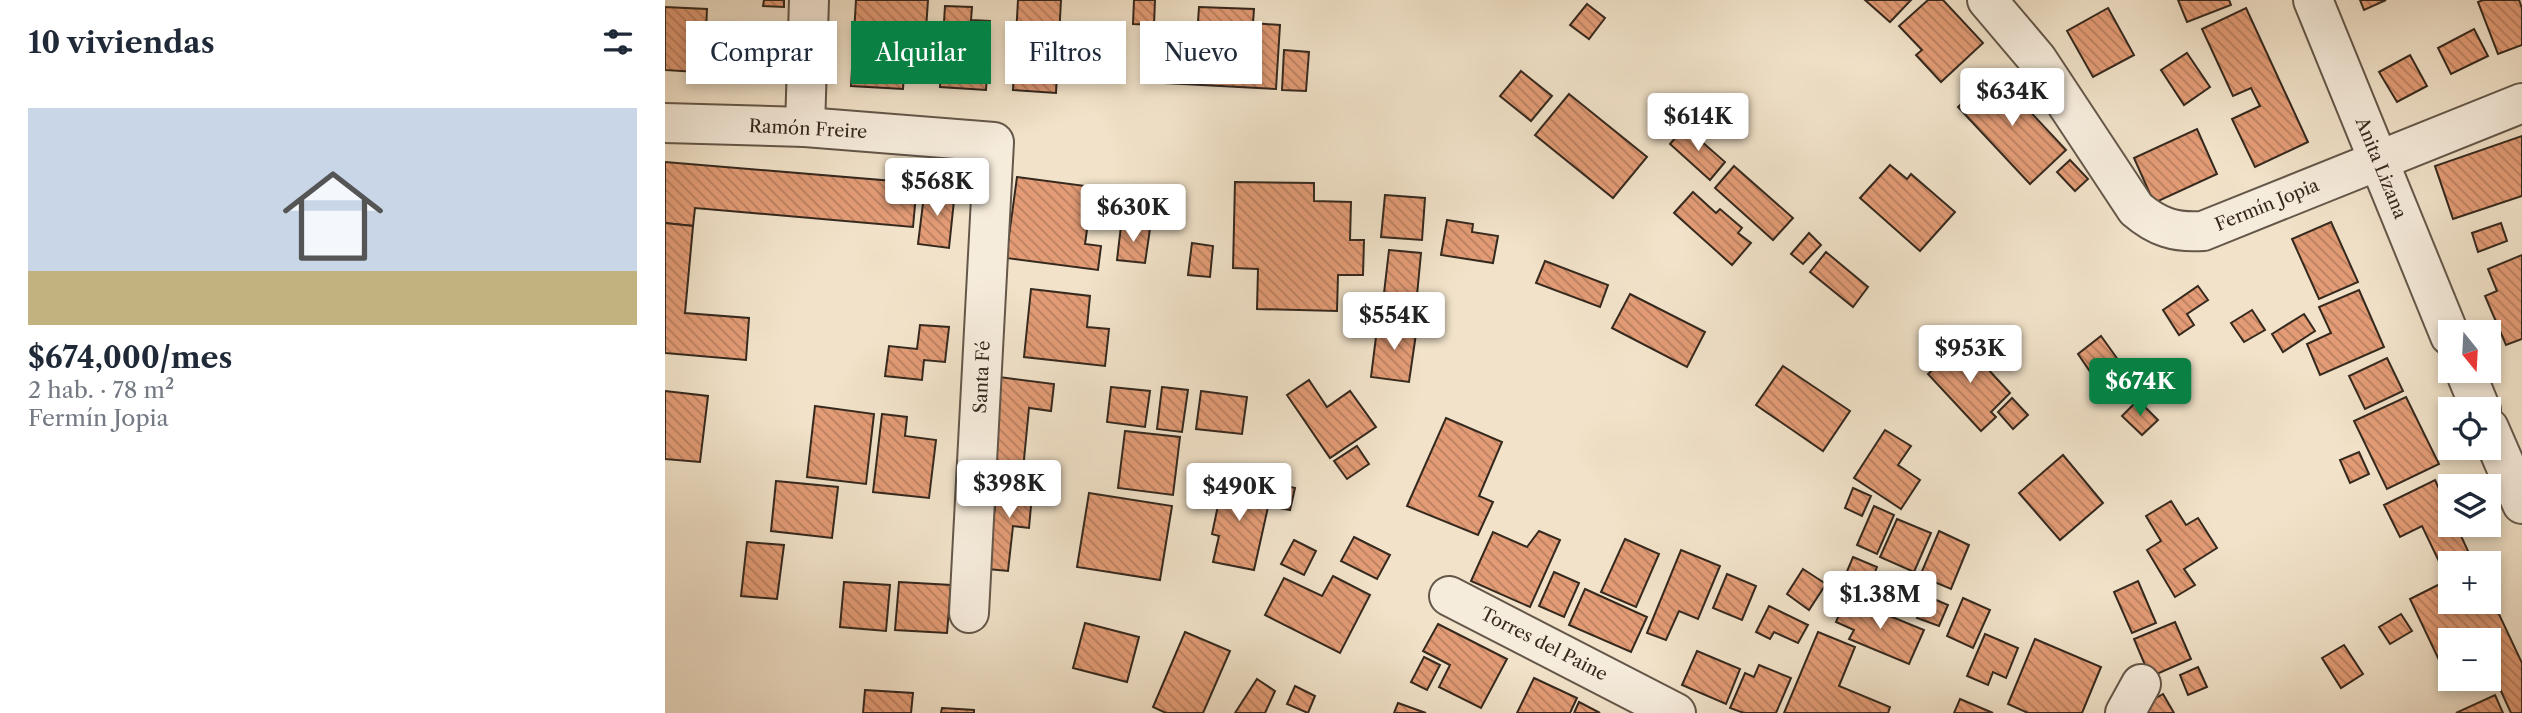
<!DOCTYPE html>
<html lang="es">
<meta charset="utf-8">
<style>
:root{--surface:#fff;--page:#f2f2f3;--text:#1f2937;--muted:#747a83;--line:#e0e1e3;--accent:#0b8043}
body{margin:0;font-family:"Libre Caslon Text",serif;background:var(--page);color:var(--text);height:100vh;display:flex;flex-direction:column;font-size:26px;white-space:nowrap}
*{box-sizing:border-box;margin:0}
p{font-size:23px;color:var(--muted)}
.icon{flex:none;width:38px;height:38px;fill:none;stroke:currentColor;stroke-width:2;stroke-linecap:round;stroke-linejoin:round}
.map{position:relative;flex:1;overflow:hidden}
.side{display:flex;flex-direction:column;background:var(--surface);width:665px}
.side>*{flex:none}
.hud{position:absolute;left:21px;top:21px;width:665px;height:63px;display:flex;gap:14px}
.needle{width:46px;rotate:162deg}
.buttons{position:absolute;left:1773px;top:320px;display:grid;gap:14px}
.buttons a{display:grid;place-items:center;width:63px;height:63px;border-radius:0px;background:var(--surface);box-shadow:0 4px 10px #0003;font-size:35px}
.price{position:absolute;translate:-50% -60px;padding:0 16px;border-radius:7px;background:#fff;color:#222;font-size:23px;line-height:46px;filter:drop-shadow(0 2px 4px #0008)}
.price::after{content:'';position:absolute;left:50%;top:42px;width:21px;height:16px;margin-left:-10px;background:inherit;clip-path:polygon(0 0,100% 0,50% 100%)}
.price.selected{background:var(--accent);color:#fff}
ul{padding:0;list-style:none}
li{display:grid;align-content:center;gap:14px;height:371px;padding:0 28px}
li+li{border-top:2px solid var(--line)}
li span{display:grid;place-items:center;height:217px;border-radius:0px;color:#555}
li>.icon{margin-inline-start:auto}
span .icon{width:126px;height:126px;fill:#fffc;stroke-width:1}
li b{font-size:30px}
h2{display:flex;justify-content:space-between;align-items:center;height:84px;padding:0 28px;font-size:30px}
.tag{padding:0 24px;border-radius:0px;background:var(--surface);box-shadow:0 4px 10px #0003;font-size:24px;line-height:63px}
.tag.selected{background:var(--accent);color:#fff}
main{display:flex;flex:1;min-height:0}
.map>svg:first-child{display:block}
</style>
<main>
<section class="side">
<h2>10 viviendas<svg class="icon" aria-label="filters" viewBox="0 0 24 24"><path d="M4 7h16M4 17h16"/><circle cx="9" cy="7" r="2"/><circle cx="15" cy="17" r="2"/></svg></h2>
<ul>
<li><span style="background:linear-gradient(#c9d6e8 75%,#c2b280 0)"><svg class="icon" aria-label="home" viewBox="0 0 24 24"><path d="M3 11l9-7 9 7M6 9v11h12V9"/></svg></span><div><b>$674,000/mes</b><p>2 hab. · 78 m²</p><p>Fermín Jopia</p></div></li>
</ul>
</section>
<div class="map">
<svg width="1857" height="713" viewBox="0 0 1857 713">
<defs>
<pattern id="building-back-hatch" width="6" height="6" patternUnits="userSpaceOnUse" patternTransform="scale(1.75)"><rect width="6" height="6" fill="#e39c76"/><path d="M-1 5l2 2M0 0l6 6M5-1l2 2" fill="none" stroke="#b97f60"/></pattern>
</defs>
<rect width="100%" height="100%" fill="#f1e2c9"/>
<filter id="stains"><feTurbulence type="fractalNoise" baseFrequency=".00286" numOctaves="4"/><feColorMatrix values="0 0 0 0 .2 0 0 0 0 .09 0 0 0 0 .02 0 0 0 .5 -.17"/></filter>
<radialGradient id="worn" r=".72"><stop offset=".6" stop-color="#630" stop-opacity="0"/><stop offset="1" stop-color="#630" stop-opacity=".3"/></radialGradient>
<g fill="url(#building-back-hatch)" stroke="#35291e" stroke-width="2">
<path d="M99 0H119V7L98 6Z"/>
<path d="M191 0H263L259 59 240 58 238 89 186 86Z"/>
<path d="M353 0H396L391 93 348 90Z"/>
<path d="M469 0H490L489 25 468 24Z"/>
<path d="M1200 0H1246L1225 22Z"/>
<path d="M1263 0H1278L1318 43 1276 82 1251 55 1257 50 1234 26Z"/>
<path d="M1513 0H1564L1566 5 1522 22Z"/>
<path d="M1695 0H1721L1699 10Z"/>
<path d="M1818 0H1854L1857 8V45L1833 54 1813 2Z"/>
<path d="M922 4 940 18 924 39 905 25Z"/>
<path d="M280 6 307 7 306 20 325 21 321 90 275 87Z"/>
<path d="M0 7 42 9 41 31 51 32 49 73 0 70Z"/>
<path d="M534 7 589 9 588 23 615 25 611 89 481 82 484 33 532 36Z"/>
<path d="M1443 8 1469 55 1428 77 1402 31Z"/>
<path d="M1581 8 1643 142 1590 167 1567 119 1595 106 1586 88 1568 96 1537 29Z"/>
<path d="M1809 29 1823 56 1786 74 1773 48Z"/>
<path d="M99 38 119 39 116 76 97 75Z"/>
<path d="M619 50 644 52 641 91 617 90Z"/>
<path d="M1522 53 1545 87 1519 105 1496 70Z"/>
<path d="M1745 55 1762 86 1732 102 1714 72Z"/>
<path d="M856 71 887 96 866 121 835 96Z"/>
<path d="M1329 73 1401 150 1365 184 1293 107Z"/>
<path d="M904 94 982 157 948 198 870 135Z"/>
<path d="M1020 127 1060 162 1045 180 1005 144Z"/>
<path d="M1532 129 1552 174 1489 203 1469 158Z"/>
<path d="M1857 136V196L1788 219 1770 166Z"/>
<path d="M1405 160 1423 179 1410 191 1392 172Z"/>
<path d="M0 162 252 183 248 227 30 208 28 226 0 223Z"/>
<path d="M1225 165 1242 179 1246 174 1290 212 1255 251 1195 198Z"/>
<path d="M1069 166 1128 218 1108 240 1050 188Z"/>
<path d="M352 177 428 187 420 244 436 246 433 270 341 258Z"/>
<path d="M570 182 649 183V201L686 202 685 240H699L698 275H673L672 311 592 309 593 269 568 268Z"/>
<path d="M260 187 290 191 284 248 253 244Z"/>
<path d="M1028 192 1051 213 1055 209 1077 228 1073 233 1086 243 1067 265 1009 213Z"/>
<path d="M720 195 760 198 757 240 716 237Z"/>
<path d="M782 220 808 224 807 232 833 236 828 263 776 255Z"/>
<path d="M1666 222 1693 282 1654 299 1627 239Z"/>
<path d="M0 223 28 226 20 313 84 318 81 360 0 353Z"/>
<path d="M1836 223 1842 241 1813 252 1807 233Z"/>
<path d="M456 226 485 229 480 263 452 260Z"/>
<path d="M1144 233 1156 245 1138 264 1126 254Z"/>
<path d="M527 243 548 246 545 277 523 275Z"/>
<path d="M724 250 756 253 751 306 718 302Z"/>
<path d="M1161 252 1203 287 1188 307 1145 272Z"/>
<path d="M1857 255V339L1841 345 1820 296 1832 291 1823 269Z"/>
<path d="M880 261 943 285 935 307 871 283Z"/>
<path d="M1533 286 1543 300 1522 314 1529 325 1514 335 1498 310Z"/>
<path d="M366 289 425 296 422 327 444 329 440 366 359 357Z"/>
<path d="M1694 290 1719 347 1655 375 1642 344 1666 333 1654 307Z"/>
<path d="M965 294 1040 332 1022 367 947 328Z"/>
<path d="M1587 310 1600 330 1579 342 1566 323Z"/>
<path d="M1639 314 1650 331 1618 352 1607 334Z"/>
<path d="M713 321 752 327 744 382 706 377Z"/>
<path d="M255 325 284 327 280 362 259 360 257 380 220 376 224 346 252 349Z"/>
<path d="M1436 336 1464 375 1439 392 1413 354Z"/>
<path d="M1298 342 1345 393 1326 412 1331 417 1316 431 1263 374Z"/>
<path d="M1722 358 1738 391 1700 409 1684 376Z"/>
<path d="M1118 366 1185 411 1158 451 1091 405Z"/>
<path d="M334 377 389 384 386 411 364 408 358 470 324 466Z"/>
<path d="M644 380 662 407 685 391 711 427 665 458 622 395Z"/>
<path d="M446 387 485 391 480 427 442 422Z"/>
<path d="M497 387 523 390 517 432 492 429Z"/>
<path d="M0 391 43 396 35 462 0 459Z"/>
<path d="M536 391 582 397 577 434 531 429Z"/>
<path d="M1741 397 1774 464 1722 489 1689 421Z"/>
<path d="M1347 398 1363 415 1348 429 1333 412Z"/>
<path d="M1473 400 1493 420 1477 435 1457 416Z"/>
<path d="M150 406 209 414 201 484 142 477Z"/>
<path d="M217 414 242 417 240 436 271 440 264 498 208 492Z"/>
<path d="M781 418 837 442 814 496 828 502 813 535 742 506Z"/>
<path d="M1220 430 1246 446 1233 465 1255 480 1236 509 1189 478Z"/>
<path d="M460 431 515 437 508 495 453 488Z"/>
<path d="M692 446 704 464 682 479 669 461Z"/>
<path d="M1694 452 1704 474 1685 483 1675 460Z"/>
<path d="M1398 455 1438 503 1395 540 1354 493Z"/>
<path d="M560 472 593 479 588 505 603 507 589 570 548 562 554 536 547 534Z"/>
<path d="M333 480 368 484 364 528 348 526 343 571 323 569Z"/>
<path d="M1770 480 1785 513V525H1791L1809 564H1785V602H1824V593L1857 663V713H1846L1824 665V640H1785V678L1783 679 1745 599 1783 580 1757 526 1735 537 1719 505Z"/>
<path d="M111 481 173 487 167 538 106 531Z"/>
<path d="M608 483 630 488 625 510 604 506Z"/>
<path d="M1188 488 1206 496 1197 516 1180 508Z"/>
<path d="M424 493 507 506 495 580 412 567Z"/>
<path d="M1506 501 1521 525 1533 518 1552 548 1519 569 1530 585 1510 597 1482 550 1496 541 1481 516Z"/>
<path d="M1209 506 1229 515 1212 554 1192 545Z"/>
<path d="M1232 519 1266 533 1249 572 1215 557Z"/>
<path d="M874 531 895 540 865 607 806 581 828 532 862 547Z"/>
<path d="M1274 531 1304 545 1286 589 1255 576Z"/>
<path d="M689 537 725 555 712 579 676 561Z"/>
<path d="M960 539 994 554 971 607 936 592Z"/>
<path d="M629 540 651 551 639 575 616 564Z"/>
<path d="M82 542 119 545 112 599 76 596Z"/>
<path d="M1016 550 1055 566 1033 619 1014 611 1001 640 982 633Z"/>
<path d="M1188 557 1212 567 1202 592 1178 581Z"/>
<path d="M1138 569 1161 584 1144 610 1122 594Z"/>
<path d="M889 572 914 583 899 617 874 606Z"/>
<path d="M1215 572 1256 589 1245 615 1204 598Z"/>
<path d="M1062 574 1091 586 1077 620 1048 608Z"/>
<path d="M668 576 705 595 675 653 600 615 619 578 657 596Z"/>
<path d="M1473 581 1491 623 1467 633 1449 592Z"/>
<path d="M179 582 225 585 221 631 175 627Z"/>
<path d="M234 582 286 585 282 633 230 630Z"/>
<path d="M920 589 982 617 966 652 904 625Z"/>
<path d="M1262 596 1283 605 1274 626 1252 618Z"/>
<path d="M1181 598 1259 630 1244 664 1184 639 1189 630 1171 622Z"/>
<path d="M1298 598 1325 610 1308 648 1282 636Z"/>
<path d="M1104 606 1143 625 1133 643 1109 632 1105 639 1091 632Z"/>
<path d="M1736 614 1747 631 1725 644 1714 627Z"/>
<path d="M1510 622 1526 659 1485 677 1469 639Z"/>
<path d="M420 623 474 637 462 682 408 668Z"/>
<path d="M773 624 842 659 816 708 774 687 785 665 758 651Z"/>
<path d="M520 632 565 651 538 713H501L488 707Z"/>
<path d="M1153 632 1190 647 1174 686 1225 707 1223 713H1119Z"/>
<path d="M1320 634 1353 648 1341 678 1328 672 1323 685 1302 676Z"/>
<path d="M1370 639 1436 667 1417 713H1363L1343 704Z"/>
<path d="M1679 645 1698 674 1676 688 1657 658Z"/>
<path d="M1032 651 1075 669 1061 704 1017 685Z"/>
<path d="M759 657 775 665 762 690 746 682Z"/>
<path d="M1094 665 1126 678 1111 713H1079L1065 708 1080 673 1089 677Z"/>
<path d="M1533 667 1542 687 1523 695 1515 675Z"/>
<path d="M869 678 912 698 905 713H852Z"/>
<path d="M592 679 610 691 600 713H570Z"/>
<path d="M630 686 650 696 643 713 622 704Z"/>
<path d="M200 690 248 693 246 713H198Z"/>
<path d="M1498 694 1509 713H1481L1477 706Z"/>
<path d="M1830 695 1838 713H1791Z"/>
<path d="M1295 699 1328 713H1289Z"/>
<path d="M914 702 935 713H909Z"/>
<path d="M733 703 761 713H729Z"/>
<path d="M277 708 309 710V713H276Z"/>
</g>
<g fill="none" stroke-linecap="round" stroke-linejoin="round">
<defs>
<g id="minor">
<path d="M1322 0 1372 59 1471 209C1492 227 1510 233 1538 231L1857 103"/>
<path d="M1648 0 1785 336"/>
<path d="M0 123 140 127 329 142 304 613"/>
<path d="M140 127 144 0"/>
<path d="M1800 371 1816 410"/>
<path d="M1824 428 1857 504"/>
<path d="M784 596 1011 713"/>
<path d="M1460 713 1476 684"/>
</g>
</defs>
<use href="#minor" stroke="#645749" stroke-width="42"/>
<use href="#minor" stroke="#f6ecdc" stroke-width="38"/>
</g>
<g text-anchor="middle" stroke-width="5" stroke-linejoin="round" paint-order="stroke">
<g font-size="18" fill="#35291e" stroke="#f6ecdc">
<text transform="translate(143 129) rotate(3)" y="6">Ramón Freire</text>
<text transform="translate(1716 168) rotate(68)" y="6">Anita Lizana</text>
<text transform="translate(1602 205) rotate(-22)" y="6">Fermín Jopia</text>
<text transform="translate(317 377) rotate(-87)" y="6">Santa Fé</text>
<text transform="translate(879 644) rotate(27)" y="6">Torres del Paine</text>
</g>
</g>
<rect width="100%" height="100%" filter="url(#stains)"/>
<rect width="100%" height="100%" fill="url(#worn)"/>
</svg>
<div class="buttons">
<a><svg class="needle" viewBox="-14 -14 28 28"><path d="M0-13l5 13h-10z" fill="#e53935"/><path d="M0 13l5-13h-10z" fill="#747a83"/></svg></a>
<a><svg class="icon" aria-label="locate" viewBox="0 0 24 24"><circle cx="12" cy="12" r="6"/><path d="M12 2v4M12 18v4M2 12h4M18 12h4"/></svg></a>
<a><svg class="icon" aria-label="layers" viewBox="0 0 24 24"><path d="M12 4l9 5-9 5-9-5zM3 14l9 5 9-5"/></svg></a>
<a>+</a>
<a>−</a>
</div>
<b class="price" style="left:1347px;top:128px">$634K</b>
<b class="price" style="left:1033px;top:153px">$614K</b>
<b class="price" style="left:272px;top:218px">$568K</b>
<b class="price" style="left:468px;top:244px">$630K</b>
<b class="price" style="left:729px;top:352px">$554K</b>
<b class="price" style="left:1305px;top:385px">$953K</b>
<b class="price selected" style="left:1475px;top:418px">$674K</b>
<b class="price" style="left:344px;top:520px">$398K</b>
<b class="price" style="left:574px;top:523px">$490K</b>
<b class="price" style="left:1215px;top:631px">$1.38M</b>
<div class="hud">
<a class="tag">Comprar</a>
<a class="tag selected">Alquilar</a>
<a class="tag">Filtros</a>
<a class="tag">Nuevo</a>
</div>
</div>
</main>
